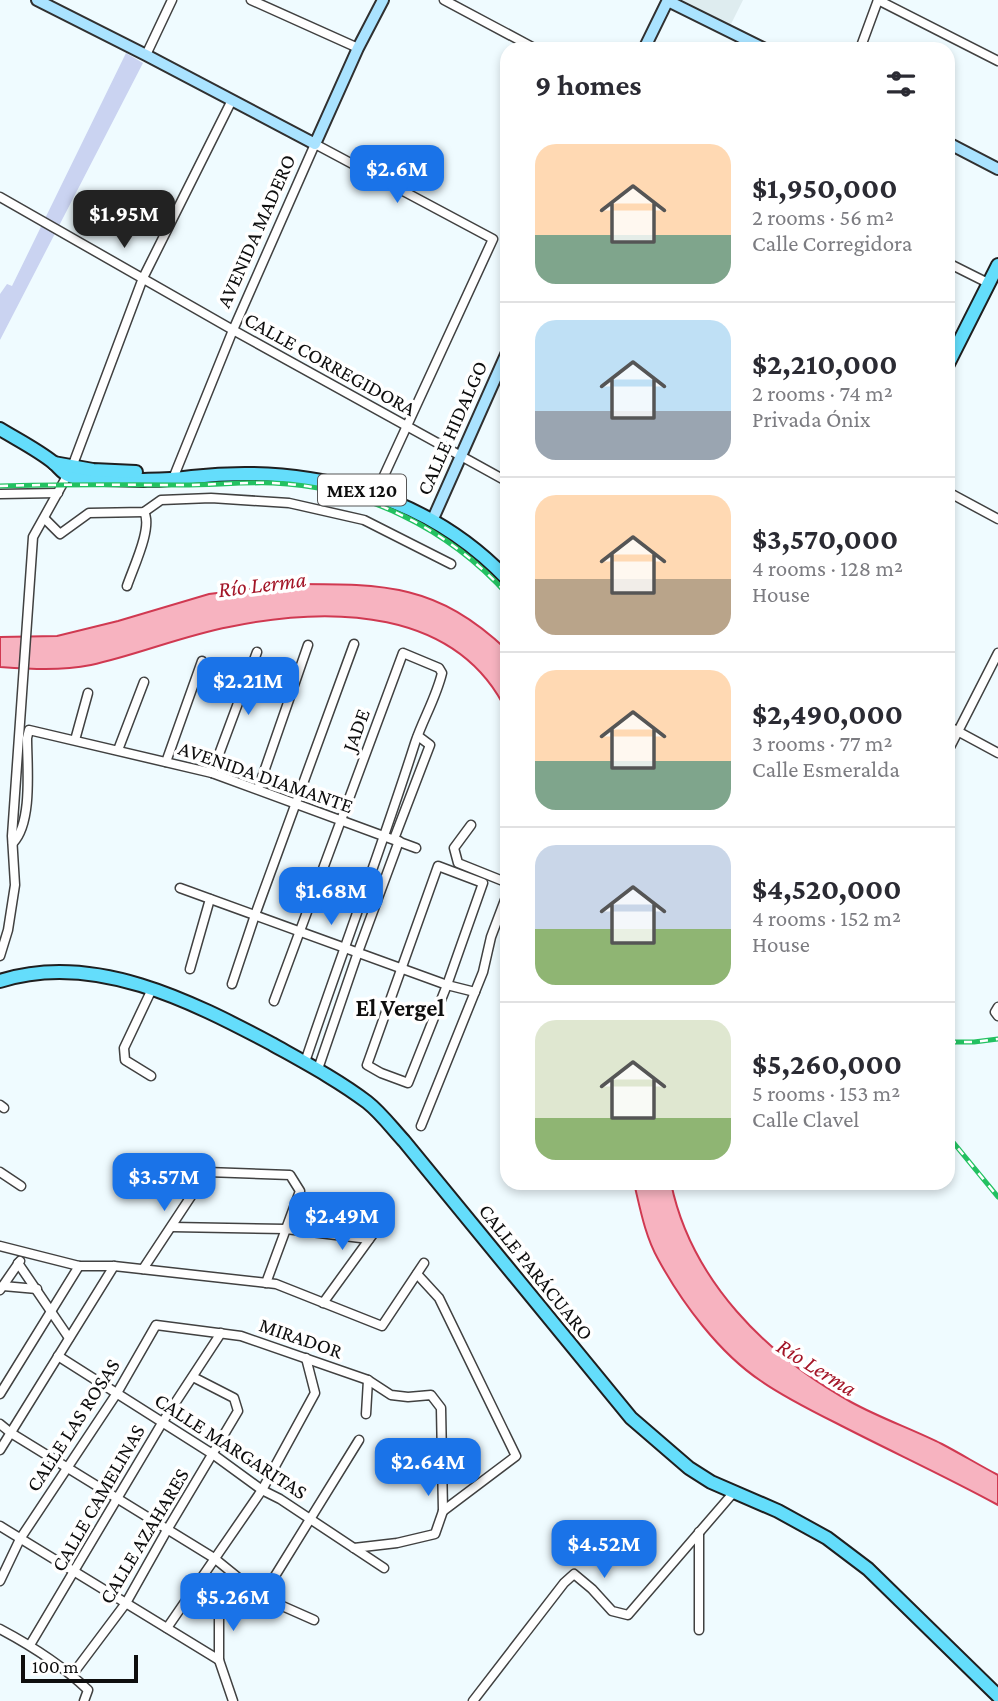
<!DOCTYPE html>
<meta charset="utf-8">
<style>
:root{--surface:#fff;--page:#f7f7f7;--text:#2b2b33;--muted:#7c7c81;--line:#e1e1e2;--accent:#1a73e8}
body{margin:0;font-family:"Crimson Pro",serif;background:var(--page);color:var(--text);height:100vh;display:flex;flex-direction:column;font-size:26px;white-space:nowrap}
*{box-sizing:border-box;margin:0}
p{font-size:23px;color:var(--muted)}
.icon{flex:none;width:38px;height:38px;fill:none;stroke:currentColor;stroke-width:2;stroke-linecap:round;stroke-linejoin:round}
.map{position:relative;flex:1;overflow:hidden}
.sheet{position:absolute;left:500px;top:42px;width:455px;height:1148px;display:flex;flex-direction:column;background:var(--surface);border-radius:21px;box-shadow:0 4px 10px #0003}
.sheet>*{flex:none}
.scale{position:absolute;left:21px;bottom:18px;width:117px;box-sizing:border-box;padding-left:7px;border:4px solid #0e0e0e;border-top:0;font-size:19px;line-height:24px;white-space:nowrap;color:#0e0e0e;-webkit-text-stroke:5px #fff;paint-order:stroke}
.price{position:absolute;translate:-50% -60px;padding:0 16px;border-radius:14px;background:var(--accent);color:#fff;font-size:23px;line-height:46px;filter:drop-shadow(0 2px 4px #0008)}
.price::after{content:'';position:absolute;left:50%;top:42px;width:21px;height:16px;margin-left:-10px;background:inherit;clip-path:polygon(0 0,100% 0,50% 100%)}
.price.active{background:#222;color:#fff}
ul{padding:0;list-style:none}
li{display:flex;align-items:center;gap:21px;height:175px;padding:0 35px}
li+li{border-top:2px solid var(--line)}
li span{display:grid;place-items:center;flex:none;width:196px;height:140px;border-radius:21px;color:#555}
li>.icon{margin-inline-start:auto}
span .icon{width:84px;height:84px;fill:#fffc;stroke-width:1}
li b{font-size:30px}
h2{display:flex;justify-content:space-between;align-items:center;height:84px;padding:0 35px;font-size:30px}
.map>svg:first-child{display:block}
</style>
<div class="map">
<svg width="998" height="1701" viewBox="0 0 998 1701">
<rect width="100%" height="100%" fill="#effbff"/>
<path fill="#cad3f1" d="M126 53 143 63 0 340V294L7 284 12 286Z"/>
<path fill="#deecef" d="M674 0H743L729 28Z"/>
<g fill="#f7b3c0" stroke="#d03951" stroke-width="2">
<path d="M291 584C384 584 436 583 507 650V712C457 607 329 606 229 627 182 636 137 655 91 665 61 671 30 669 0 667V637L57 636 118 621 209 594Z"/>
<path d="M634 1183H671C691 1280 766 1355 851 1402 880 1418 912 1429 942 1444 961 1454 979 1465 998 1475V1505C945 1476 890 1451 836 1423 810 1410 784 1397 761 1381 719 1353 682 1303 658 1259 645 1236 640 1208 634 1183Z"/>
</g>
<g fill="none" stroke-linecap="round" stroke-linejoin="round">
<defs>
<g id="street">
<path d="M251 0 358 48"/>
<path d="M444 0 536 49"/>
<path d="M878 0 998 61"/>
<path d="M860 49 878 0"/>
<path d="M146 55 172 0"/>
<path d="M0 197 233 330 508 482"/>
<path d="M948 263 990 284"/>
<path d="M172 481 233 330 315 144 493 239 376 493"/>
<path d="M948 492 998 519"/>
<path d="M0 494 58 493"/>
<path d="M45 519 60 534 89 513 144 512 161 500 211 498 289 503 364 520 451 564"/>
<path d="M127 586C133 568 153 527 144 512"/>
<path d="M948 726 998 753"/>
<path d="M75 740 88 693"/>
<path d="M118 750 144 682"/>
<path d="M948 751 998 653"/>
<path d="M166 762 202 661"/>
<path d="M212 773 257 652"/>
<path d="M258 789 308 645"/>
<path d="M471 825 454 848 458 863 508 883"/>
<path d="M394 839 430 745 418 736"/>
<path d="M13 843C33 822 27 766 27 738L29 730 212 773 416 848"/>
<path d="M438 866 483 883 447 985 408 1083 381 1073 367 1065Z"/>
<path d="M180 888 447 985 475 992"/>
<path d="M0 956 8 930 15 885 12 836 33 537 72 467 143 278 232 100"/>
<path d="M190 969 210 899"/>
<path d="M232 984 255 915 354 644"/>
<path d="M274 1001 403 653 439 668 442 673C436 698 423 719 415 743 381 850 341 955 305 1062"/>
<path d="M998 1007 995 1012 998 1016"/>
<path d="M318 1069 358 952 399 841"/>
<path d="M151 1076 125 1060 124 1048 152 989"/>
<path d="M0 1105 4 1108"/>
<path d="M421 1126 483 972 491 937 508 892"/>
<path d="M0 1172 21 1186"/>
<path d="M172 1227 286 1229 369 1239"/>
<path d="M0 1246 79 1266H114L276 1284 382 1326 424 1263"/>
<path d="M18 1263 69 1338"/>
<path d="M143 1269 207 1172 290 1175 300 1191 266 1283"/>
<path d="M417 1274 439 1298 516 1456 443 1511"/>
<path d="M3 1286 37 1289"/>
<path d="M0 1290 20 1261"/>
<path d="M323 1303 384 1219"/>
<path d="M58 1356 214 1455 262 1490 280 1499 384 1568"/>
<path d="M0 1394 79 1266"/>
<path d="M366 1414 368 1380"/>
<path d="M0 1424 11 1433 214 1558 262 1597 314 1620"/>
<path d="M0 1450 114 1266"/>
<path d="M0 1526 219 1660"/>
<path d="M699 1532V1630"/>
<path d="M0 1581 20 1539 117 1393 156 1325 241 1336 368 1380 391 1395 408 1397 431 1395 441 1408 443 1511 435 1534 397 1543 354 1548"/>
<path d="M197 1583 219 1615V1660L233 1701"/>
<path d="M262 1597 359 1440"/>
<path d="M167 1628 262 1490 315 1393 306 1358"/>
<path d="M0 1629C32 1646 62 1665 88 1690L84 1701"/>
<path d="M30 1645 162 1423 221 1333"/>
<path d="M72 1675 126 1603 167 1530 238 1411 234 1398 193 1377"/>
<path d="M473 1701 564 1583 574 1574 592 1589 612 1611 628 1615 734 1492"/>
</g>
<g id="secondary">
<path d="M37 0 146 55 315 144 358 48 383 0"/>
<path d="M668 1 765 49"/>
<path d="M644 49 668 0"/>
<path d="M948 143 998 169"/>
<path d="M432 521 508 350"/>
</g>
<g id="primary">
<path d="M948 364 998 265"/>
<path d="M0 429C18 440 38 450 54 463 59 467 63 474 70 476 79 480 92 479 102 479 133 480 161 481 192 477 307 464 426 493 508 580"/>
<path d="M54 463 93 470 136 472"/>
<path d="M0 981C93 951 191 1001 272 1044 304 1062 338 1080 367 1102 381 1113 392 1128 404 1141L631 1418 689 1468 711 1482 778 1511 827 1538 868 1569 998 1696"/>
</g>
</defs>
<use href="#street" stroke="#414141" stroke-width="11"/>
<use href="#secondary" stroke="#303030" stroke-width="14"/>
<use href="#primary" stroke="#1f1f1f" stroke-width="16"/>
<use href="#street" stroke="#fff" stroke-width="8"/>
<use href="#secondary" stroke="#aae3ff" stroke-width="10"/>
<use href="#primary" stroke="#64ddfb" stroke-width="12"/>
<defs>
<g id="rail">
<path d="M0 486C61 484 121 485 182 485 212 485 243 482 273 483 364 487 448 528 508 595"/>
<path d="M948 1042H974L998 1039"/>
<path d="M948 1136 998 1197"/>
</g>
</defs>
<use href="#rail" stroke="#23c161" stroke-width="5"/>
<use href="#rail" stroke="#fff" stroke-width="2.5" stroke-dasharray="8" stroke-linecap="butt"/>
</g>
<g text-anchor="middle" stroke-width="7" stroke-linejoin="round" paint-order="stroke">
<rect fill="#fff" stroke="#565656" stroke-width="2" x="318" y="474.5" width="88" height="31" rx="5"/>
<g font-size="19" font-weight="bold" fill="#0e0e0e">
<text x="362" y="497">MEX 120</text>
</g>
<g font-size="21" fill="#0e0e0e" stroke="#fff">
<text transform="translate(256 231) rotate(-66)" y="7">AVENIDA MADERO</text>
<text transform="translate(330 364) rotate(29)" y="7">CALLE CORREGIDORA</text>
<text transform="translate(452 428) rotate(-66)" y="7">CALLE HIDALGO</text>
<text transform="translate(356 730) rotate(-70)" y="7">JADE</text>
<text transform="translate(266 777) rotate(19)" y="7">AVENIDA DIAMANTE</text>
<text transform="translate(536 1272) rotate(51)" y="7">CALLE PARÁCUARO</text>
<text transform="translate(301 1338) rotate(19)" y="7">MIRADOR</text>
<text transform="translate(73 1425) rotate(-57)" y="7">CALLE LAS ROSAS</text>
<text transform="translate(231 1446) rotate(33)" y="7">CALLE MARGARITAS</text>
<text transform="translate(98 1498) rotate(-60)" y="7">CALLE CAMELINAS</text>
<text transform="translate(144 1536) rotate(-59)" y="7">CALLE AZAHARES</text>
</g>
<g font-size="23" font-style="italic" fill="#a31527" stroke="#fff">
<text transform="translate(262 584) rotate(-7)" y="8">Río Lerma</text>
<text transform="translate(817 1367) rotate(32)" y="8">Río Lerma</text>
</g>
<g font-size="24" font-weight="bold" fill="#0e0e0e" stroke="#fff">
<text x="400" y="1016">El Vergel</text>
</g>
</g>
</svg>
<div class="scale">100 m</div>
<b class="price" style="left:397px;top:205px">$2.6M</b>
<b class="price active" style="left:124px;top:250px">$1.95M</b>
<b class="price" style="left:248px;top:717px">$2.21M</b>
<b class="price" style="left:331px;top:927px">$1.68M</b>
<b class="price" style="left:164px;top:1213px">$3.57M</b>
<b class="price" style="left:342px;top:1252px">$2.49M</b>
<b class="price" style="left:428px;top:1498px">$2.64M</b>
<b class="price" style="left:604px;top:1580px">$4.52M</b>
<b class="price" style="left:233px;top:1633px">$5.26M</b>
<section class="sheet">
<h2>9 homes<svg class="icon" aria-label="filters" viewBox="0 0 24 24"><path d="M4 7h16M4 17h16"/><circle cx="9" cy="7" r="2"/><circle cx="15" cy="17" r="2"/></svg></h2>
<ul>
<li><span style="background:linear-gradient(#ffd9b3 65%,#7fa58c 0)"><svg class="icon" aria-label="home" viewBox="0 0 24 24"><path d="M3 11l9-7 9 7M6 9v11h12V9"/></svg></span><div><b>$1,950,000</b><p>2 rooms · 56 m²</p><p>Calle Corregidora</p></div></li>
<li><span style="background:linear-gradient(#bfe0f5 65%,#9aa5b1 0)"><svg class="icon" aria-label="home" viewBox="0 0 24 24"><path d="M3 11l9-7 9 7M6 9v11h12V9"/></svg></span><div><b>$2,210,000</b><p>2 rooms · 74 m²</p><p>Privada Ónix</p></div></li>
<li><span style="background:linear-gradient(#ffd9b3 60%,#b9a48a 0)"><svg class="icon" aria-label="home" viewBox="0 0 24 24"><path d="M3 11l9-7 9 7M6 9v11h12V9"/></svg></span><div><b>$3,570,000</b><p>4 rooms · 128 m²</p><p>House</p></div></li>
<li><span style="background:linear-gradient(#ffd9b3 65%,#7fa58c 0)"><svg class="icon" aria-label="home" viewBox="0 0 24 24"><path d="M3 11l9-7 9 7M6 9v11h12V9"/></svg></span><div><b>$2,490,000</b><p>3 rooms · 77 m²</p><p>Calle Esmeralda</p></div></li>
<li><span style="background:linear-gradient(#c9d6e8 60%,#8fb573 0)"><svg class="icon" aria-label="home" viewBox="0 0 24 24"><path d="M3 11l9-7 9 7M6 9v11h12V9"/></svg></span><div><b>$4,520,000</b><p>4 rooms · 152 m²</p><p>House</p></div></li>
<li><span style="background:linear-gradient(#dfe7d0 70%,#8fb573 0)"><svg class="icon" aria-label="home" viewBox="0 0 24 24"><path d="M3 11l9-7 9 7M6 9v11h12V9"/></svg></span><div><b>$5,260,000</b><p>5 rooms · 153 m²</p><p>Calle Clavel</p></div></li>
</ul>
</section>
</div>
